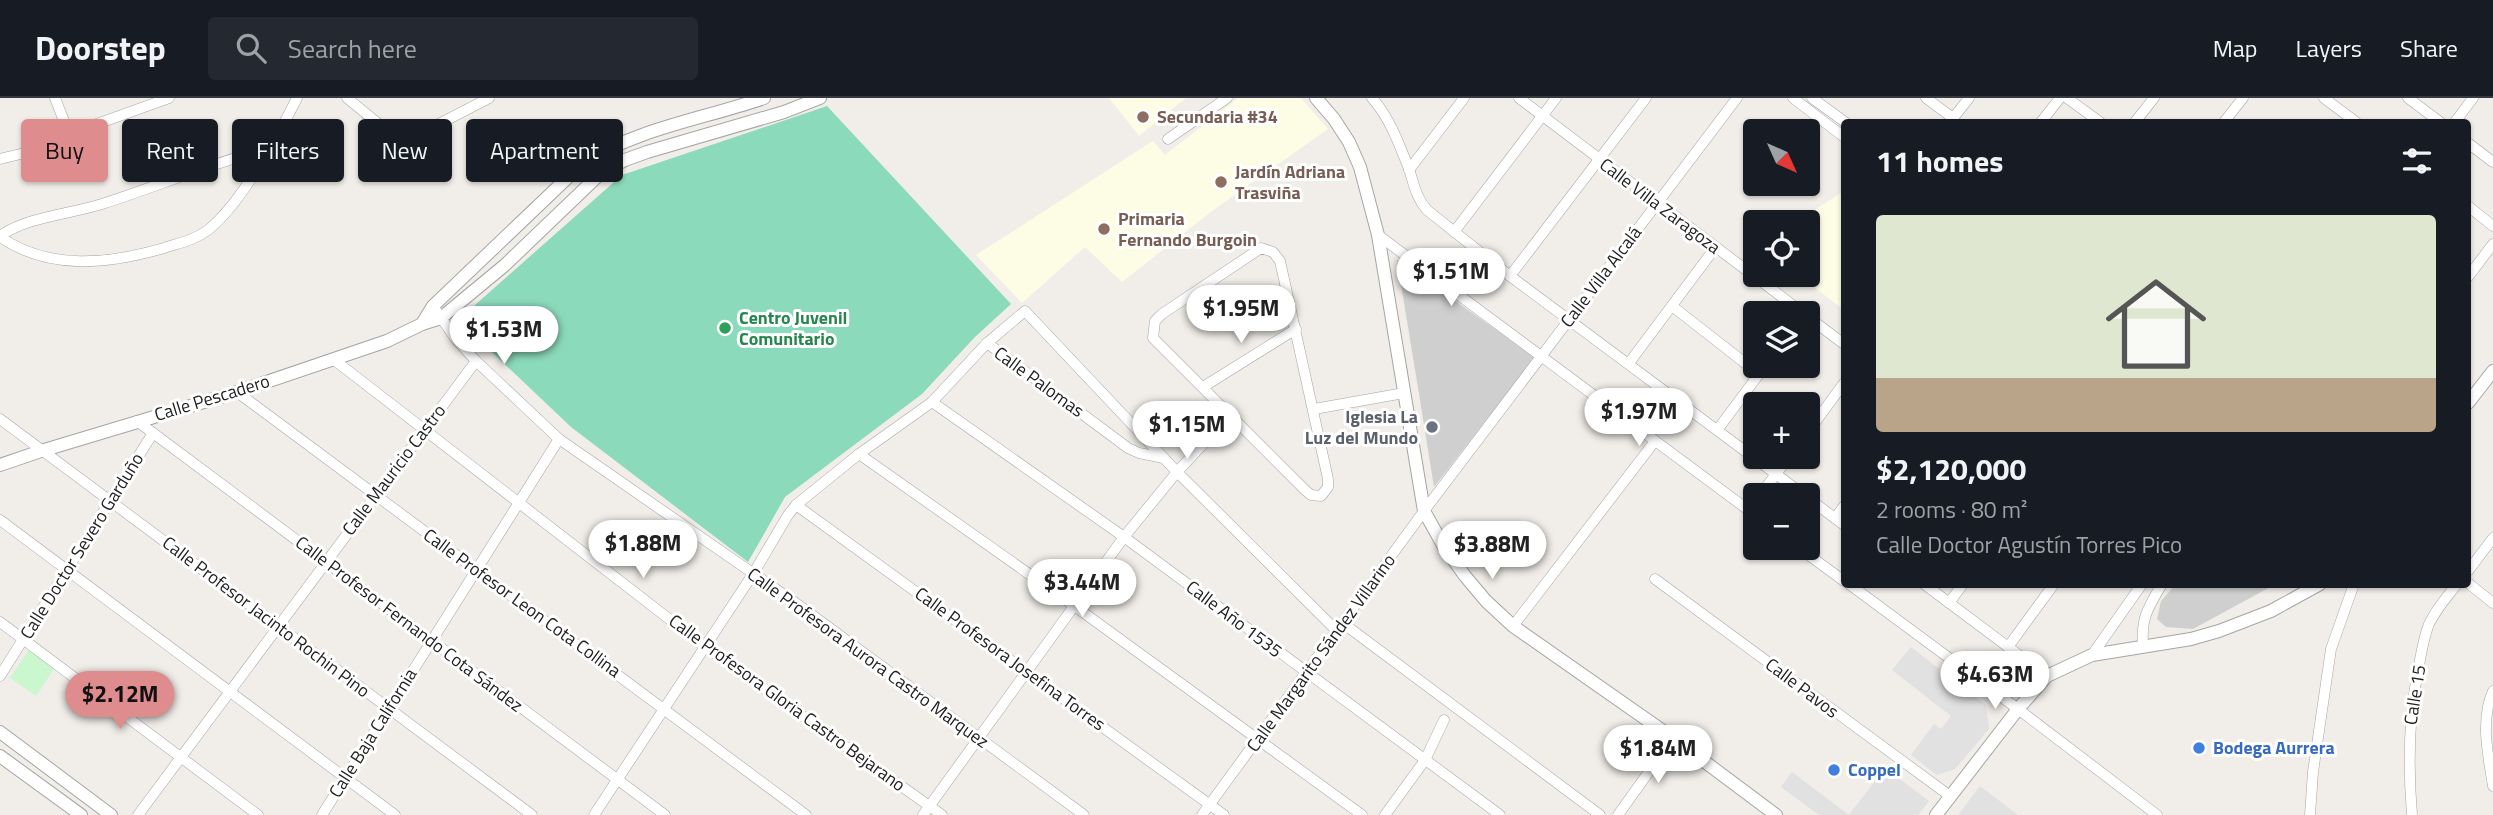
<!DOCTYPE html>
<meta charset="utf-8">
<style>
:root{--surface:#171b24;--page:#242831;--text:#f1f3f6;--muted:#9ea1a6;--line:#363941;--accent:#de8c8e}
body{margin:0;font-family:"Titillium Web",sans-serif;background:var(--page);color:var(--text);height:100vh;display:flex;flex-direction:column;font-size:26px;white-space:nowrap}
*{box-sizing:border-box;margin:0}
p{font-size:23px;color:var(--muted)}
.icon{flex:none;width:38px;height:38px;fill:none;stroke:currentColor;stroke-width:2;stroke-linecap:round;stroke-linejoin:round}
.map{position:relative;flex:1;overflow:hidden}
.side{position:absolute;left:1841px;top:21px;width:630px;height:469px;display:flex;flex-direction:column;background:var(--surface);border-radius:7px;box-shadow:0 2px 5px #0004}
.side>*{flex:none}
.banner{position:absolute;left:21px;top:21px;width:665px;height:63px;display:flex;gap:14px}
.needle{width:46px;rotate:135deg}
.fabs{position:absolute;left:1743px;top:21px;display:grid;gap:14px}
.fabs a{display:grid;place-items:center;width:77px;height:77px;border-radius:7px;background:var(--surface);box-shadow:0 2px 5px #0004;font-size:35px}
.price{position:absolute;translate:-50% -60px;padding:0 16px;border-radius:24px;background:#fff;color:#222;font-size:23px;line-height:46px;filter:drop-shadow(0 2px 4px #0008)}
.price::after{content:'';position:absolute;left:50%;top:42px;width:21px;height:16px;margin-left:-10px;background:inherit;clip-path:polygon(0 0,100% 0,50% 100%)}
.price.current{background:var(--accent);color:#111}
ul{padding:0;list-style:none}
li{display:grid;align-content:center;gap:14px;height:371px;padding:0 35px}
li span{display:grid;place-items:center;height:217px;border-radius:7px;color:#555}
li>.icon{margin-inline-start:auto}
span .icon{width:126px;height:126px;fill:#fffc;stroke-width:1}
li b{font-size:30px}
h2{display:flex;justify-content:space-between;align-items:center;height:84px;padding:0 35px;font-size:30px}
.chip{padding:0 24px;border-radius:7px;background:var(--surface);box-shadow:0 2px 5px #0004;font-size:24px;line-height:63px}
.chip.current{background:var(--accent);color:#111}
header{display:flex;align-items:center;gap:42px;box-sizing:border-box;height:98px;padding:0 35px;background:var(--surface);border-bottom:2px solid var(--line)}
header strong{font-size:33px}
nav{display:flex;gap:38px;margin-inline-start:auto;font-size:24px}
.search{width:490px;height:63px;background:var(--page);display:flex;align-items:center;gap:18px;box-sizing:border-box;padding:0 24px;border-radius:7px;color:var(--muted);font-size:26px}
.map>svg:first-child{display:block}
</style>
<header>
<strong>Doorstep</strong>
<div class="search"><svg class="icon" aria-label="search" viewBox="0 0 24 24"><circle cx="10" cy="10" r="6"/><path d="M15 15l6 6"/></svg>Search here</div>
<nav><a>Map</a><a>Layers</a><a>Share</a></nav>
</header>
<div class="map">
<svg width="2493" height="717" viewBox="0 0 2493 717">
<rect width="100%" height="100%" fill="#f1eee9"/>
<g fill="#fdfde5">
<path d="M1109 0H1186L1139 38Z"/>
<path d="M1238 0H1301L1328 31 1212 113 1122 184 1085 149 1022 205 976 157 1153 43 1165 57Z"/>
<path d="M1844 93V212L1798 177H1808V124H1796Z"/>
</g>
<g fill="#cfcfcf">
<path d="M1397 162 1535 259 1434 389 1420 302Z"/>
<path d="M2176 486H2274V487L2193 531 2166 529 2157 521 2161 503Z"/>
</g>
<path fill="#caf7cd" d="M30 550 56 568 36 598 10 580Z"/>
<path fill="#8cdabc" d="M827 8 1011 206 975 239 922 296 785 399 748 464 571 329 458 222 622 77Z"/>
<g fill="#e1e1e1">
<path d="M1911 549 1986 607 1989 631 1955 671 1937 677 1911 657 1934 626 1941 631 1951 618 1892 572Z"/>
<path d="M1885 670 1929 703 1918 717H1819L1781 689 1792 674 1849 717Z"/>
<path d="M1980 688 2018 717H1958Z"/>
</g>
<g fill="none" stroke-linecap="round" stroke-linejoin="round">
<defs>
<g id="minor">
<path d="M55 0 69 36"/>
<path d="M347 0 402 45 489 0"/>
<path d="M1372 0C1390 20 1399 46 1409 71 1414 86 1416 100 1427 112L1510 178 1804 397"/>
<path d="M1519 0 1803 215"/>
<path d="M1793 0 1844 39"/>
<path d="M1812 0 1845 24"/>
<path d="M1926 0 1953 20"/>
<path d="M2067 0 2100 24"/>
<path d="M2324 0 2356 24"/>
<path d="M2408 0 2440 24"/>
<path d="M1950 24 1969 0"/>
<path d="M2041 24 2060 0"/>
<path d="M2135 24 2154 0"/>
<path d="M2224 24 2243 0"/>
<path d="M2455 24 2473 0"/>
<path d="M1168 41 1227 0"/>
<path d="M2468 45 2493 64"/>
<path d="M0 61 33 53 69 36 169 0"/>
<path d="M1409 72 1464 0"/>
<path d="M2468 108 2493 128"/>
<path d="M1454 134 1556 0"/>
<path d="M1378 137 1755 417"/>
<path d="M0 138C27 119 70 116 102 106 158 88 212 65 270 50"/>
<path d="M0 139C50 173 109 166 164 150 179 145 195 142 208 132 241 106 278 38 297 0"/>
<path d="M1261 150 1273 154 1280 163 1328 381V389L1321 398 1311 397 1305 392 1153 240 1155 223 1162 216Z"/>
<path d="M1510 178 1646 0"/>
<path d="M2468 179 2493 146"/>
<path d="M433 208 455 240 476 263 559 341 793 503 1084 717"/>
<path d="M1672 208 1759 276"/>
<path d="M1808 219 1844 246"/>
<path d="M987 245 1128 350 1139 355 1164 360"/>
<path d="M333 261 704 548 942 717"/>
<path d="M1629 265 1715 150"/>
<path d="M1203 289 1296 231"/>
<path d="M237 294 806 717"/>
<path d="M932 304 1124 439 1500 717"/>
<path d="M1314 311 1404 295"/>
<path d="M0 321 532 717"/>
<path d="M1718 331 1765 268"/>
<path d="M1808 334 1844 285"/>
<path d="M153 335 665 717"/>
<path d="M859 356 1073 507 1362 717"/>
<path d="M1760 397 1789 359"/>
<path d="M1808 400 1844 427"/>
<path d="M796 407 1224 717"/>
<path d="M1749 412 1755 403"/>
<path d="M1835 420 1844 408"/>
<path d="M0 422 395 717"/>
<path d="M1799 450 1844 483"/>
<path d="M2468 473 2493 440"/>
<path d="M1655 481 1950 698"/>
<path d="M2468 485 2493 505"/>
<path d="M1849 486 2018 611 2157 717"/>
<path d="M1924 486 2047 578"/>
<path d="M1949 505 1963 486"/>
<path d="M0 524 258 717"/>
<path d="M1344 526 1600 717"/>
<path d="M1513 528 1655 343"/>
<path d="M2143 548C2141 519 2148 510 2162 486"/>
<path d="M2008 549 2054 486"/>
<path d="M2092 557 2142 486"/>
<path d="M0 578 153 335 137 323"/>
<path d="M2493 593C2480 622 2488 657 2493 688"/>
<path d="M138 717 476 263"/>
<path d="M322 717 559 341"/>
<path d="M594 717 753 476 788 417 796 407 859 356 932 304 987 245 1025 213 1177 374 1338 534"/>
<path d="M923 717 1124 439 1177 374 1231 316"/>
<path d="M1202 717 1424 413 1737 0"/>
<path d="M1385 717 1425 662 1444 622"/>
<path d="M1618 717 1673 640"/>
<path d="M2310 717 2313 674 2331 551 2354 486"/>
<path d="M2412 717C2408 668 2408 622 2418 573 2421 557 2423 541 2429 526 2436 511 2447 499 2457 486"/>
</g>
<g id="tertiary">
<path d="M1316 0 1334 21 1349 44 1360 69 1378 137 1424 413 1443 447 1465 478 1486 503 1513 528 1673 640 1776 717"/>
<path d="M422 226 433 208 583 65C639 30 703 21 764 0"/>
<path d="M2468 305 2493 273"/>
<path d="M0 367 41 353 237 294 387 243 422 226 441 220 505 167 602 74 625 62 647 54 784 14 820 0"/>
<path d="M0 634 111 717"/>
<path d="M0 658 81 717"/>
<path d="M1936 717 2018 611 2047 578 2092 557 2191 541 2219 533 2271 513 2320 486"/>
</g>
</defs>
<use href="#minor" stroke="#a5a5a5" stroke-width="11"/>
<use href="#tertiary" stroke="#a5a5a5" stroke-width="14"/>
<use href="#minor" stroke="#fff" stroke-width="10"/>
<use href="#tertiary" stroke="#fff" stroke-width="12"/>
</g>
<g fill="#8d6e63" stroke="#fff" stroke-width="2.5">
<circle cx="1143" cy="19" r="7"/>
<circle cx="1221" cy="84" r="7"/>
<circle cx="1104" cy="131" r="7"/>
</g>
<circle fill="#2e9e5b" stroke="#fff" stroke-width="2.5" cx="725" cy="230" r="7"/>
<circle fill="#6b7280" stroke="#fff" stroke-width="2.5" cx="1432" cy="329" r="7"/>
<g fill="#3f7fe0" stroke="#fff" stroke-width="2.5">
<circle cx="2199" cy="650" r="7"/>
<circle cx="1834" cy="672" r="7"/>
</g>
<g text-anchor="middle" stroke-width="6" stroke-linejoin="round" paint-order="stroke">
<g font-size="18" font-weight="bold" fill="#785e54" stroke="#fff" text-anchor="start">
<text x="1157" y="25">Secundaria #34</text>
<text x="1235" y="80">Jardín Adriana<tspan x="1235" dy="21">Trasviña</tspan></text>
<text x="1118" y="127">Primaria<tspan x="1118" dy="21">Fernando Burgoin</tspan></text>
</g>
<g font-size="18" fill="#212121" stroke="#fff">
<text transform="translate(1660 108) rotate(37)" y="6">Calle Villa Zaragoza</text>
<text transform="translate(1601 179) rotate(-53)" y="6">Calle Villa Alcalá</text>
<text transform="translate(1039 284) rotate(36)" y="6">Calle Palomas</text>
<text transform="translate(212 300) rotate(-17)" y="6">Calle Pescadero</text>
<text transform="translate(394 372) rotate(-53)" y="6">Calle Mauricio Castro</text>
<text transform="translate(82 448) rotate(-58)" y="6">Calle Doctor Severo Garduño</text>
<text transform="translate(522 505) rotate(36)" y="6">Calle Profesor Leon Cota Collina</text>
<text transform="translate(266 519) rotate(37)" y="6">Calle Profesor Jacinto Rochin Pino</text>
<text transform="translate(1234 521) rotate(37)" y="6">Calle Año 1535</text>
<text transform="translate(409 526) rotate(37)" y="6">Calle Profesor Fernando Cota Sández</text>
<text transform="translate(1321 555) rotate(-54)" y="6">Calle Margarito Sández Villarino</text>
<text transform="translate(868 560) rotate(36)" y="6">Calle Profesora Aurora Castro Marquez</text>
<text transform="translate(1010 561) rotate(36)" y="6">Calle Profesora Josefina Torres</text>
<text transform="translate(1802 590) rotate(37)" y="6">Calle Pavos</text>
<text transform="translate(2415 597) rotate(-81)" y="6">Calle 15</text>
<text transform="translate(787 605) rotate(36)" y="6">Calle Profesora Gloria Castro Bejarano</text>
<text transform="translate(373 635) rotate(-58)" y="6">Calle Baja California</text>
</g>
<g font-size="18" font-weight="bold" fill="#27864d" stroke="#fff" text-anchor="start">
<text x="739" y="226">Centro Juvenil<tspan x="739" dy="21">Comunitario</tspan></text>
</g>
<g font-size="18" font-weight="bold" fill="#5b616d" stroke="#fff" text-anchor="end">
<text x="1418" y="325">Iglesia La<tspan x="1418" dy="21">Luz del Mundo</tspan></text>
</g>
<g font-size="18" font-weight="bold" fill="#366cbe" stroke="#fff" text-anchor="start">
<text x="2213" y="656">Bodega Aurrera</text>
<text x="1848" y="678">Coppel</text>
</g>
</g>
</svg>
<div class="fabs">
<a><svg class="needle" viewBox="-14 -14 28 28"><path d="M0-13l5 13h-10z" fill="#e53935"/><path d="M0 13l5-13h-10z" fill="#9ea1a6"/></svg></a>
<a><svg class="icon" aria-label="locate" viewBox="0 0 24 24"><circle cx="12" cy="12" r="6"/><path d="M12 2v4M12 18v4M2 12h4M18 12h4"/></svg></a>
<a><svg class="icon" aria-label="layers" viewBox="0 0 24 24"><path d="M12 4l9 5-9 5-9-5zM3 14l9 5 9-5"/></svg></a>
<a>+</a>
<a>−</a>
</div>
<b class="price" style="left:1451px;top:210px">$1.51M</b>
<b class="price" style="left:1241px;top:247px">$1.95M</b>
<b class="price" style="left:504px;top:268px">$1.53M</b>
<b class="price" style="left:1639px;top:350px">$1.97M</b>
<b class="price" style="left:1187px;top:363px">$1.15M</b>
<b class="price" style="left:643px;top:482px">$1.88M</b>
<b class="price" style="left:1492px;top:483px">$3.88M</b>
<b class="price" style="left:1082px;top:521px">$3.44M</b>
<b class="price" style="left:1995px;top:613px">$4.63M</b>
<b class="price current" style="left:120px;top:633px">$2.12M</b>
<b class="price" style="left:1658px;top:687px">$1.84M</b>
<div class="banner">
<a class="chip current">Buy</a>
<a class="chip">Rent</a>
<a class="chip">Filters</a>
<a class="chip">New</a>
<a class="chip">Apartment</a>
</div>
<section class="side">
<h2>11 homes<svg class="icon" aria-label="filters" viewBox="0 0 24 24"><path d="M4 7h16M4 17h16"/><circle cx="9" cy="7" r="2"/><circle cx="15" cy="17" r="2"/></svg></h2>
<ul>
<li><span style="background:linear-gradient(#dfe7d0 75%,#b9a48a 0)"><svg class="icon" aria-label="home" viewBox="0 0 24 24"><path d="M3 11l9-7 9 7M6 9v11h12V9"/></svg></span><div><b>$2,120,000</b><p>2 rooms · 80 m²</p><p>Calle Doctor Agustín Torres Pico</p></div></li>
</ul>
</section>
</div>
